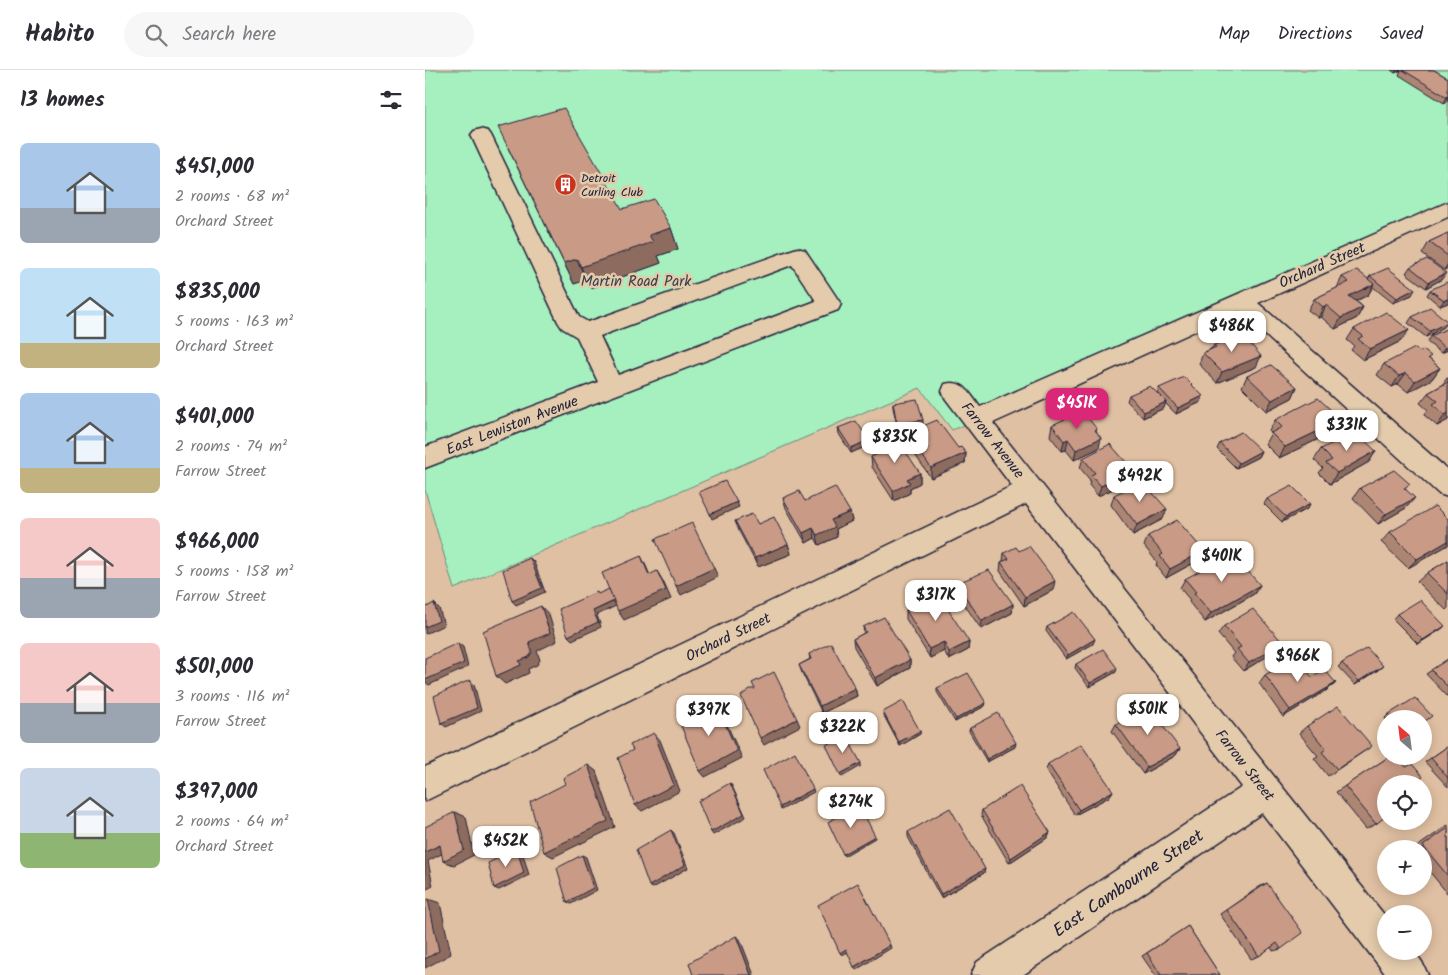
<!DOCTYPE html>
<meta charset="utf-8">
<style>
:root{--surface:#fff;--page:#f7f7f7;--text:#2b2b33;--muted:#7c7c81;--line:#e1e1e2;--accent:#db2777}
body{margin:0;font-family:Kalam,sans-serif;background:var(--page);color:var(--text);height:100vh;display:flex;flex-direction:column;font-size:19px;white-space:nowrap}
*{box-sizing:border-box;margin:0}
p{font-size:16px;color:var(--muted)}
.icon{flex:none;width:28px;height:28px;fill:none;stroke:currentColor;stroke-width:2;stroke-linecap:round;stroke-linejoin:round}
.map{position:relative;flex:1;overflow:hidden}
.panel{display:flex;flex-direction:column;background:var(--surface);width:425px}
.panel>*{flex:none}
.needle{width:32px;rotate:332deg}
.controls{position:absolute;left:952px;top:640px;display:grid;gap:10px}
.controls a{display:grid;place-items:center;width:55px;height:55px;border-radius:50%;background:var(--surface);box-shadow:0 2px 12px #0003;font-size:25px}
.price{position:absolute;translate:-50% -42px;padding:0 11px;border-radius:10px;background:#fff;color:#222;font-size:16px;line-height:32px;filter:drop-shadow(0 1px 2px #0008)}
.price::after{content:'';position:absolute;left:50%;top:30px;width:15px;height:11px;margin-left:-8px;background:inherit;clip-path:polygon(0 0,100% 0,50% 100%)}
.price.selected{background:var(--accent);color:#fff}
ul{padding:0;list-style:none}
li{display:flex;align-items:center;gap:15px;height:125px;padding:0 20px}
li span{display:grid;place-items:center;flex:none;width:140px;height:100px;border-radius:8px;color:#555}
li>.icon{margin-inline-start:auto}
span .icon{width:60px;height:60px;fill:#fffc;stroke-width:1}
li b{font-size:21px}
h2{display:flex;justify-content:space-between;align-items:center;height:60px;padding:0 20px;font-size:21px}
header{display:flex;align-items:center;gap:30px;box-sizing:border-box;height:70px;padding:0 25px;background:var(--surface);border-bottom:1px solid var(--line)}
header strong{font-size:24px}
nav{display:flex;gap:28px;margin-inline-start:auto;font-size:18px}
.search{width:350px;height:45px;background:var(--page);display:flex;align-items:center;gap:12px;box-sizing:border-box;padding:0 18px;border-radius:28px;color:var(--muted);font-size:19px}
main{display:flex;flex:1;min-height:0}
.map>svg:first-child{display:block}
</style>
<header>
<strong>Habito</strong>
<div class="search"><svg class="icon" aria-label="search" viewBox="0 0 24 24"><circle cx="10" cy="10" r="6"/><path d="M15 15l6 6"/></svg>Search here</div>
<nav><a>Map</a><a>Directions</a><a>Saved</a></nav>
</header>
<main>
<section class="panel">
<h2>13 homes<svg class="icon" aria-label="filters" viewBox="0 0 24 24"><path d="M4 7h16M4 17h16"/><circle cx="9" cy="7" r="2"/><circle cx="15" cy="17" r="2"/></svg></h2>
<ul>
<li><span style="background:linear-gradient(#a9c7e8 65%,#9aa5b1 0)"><svg class="icon" aria-label="home" viewBox="0 0 24 24"><path d="M3 11l9-7 9 7M6 9v11h12V9"/></svg></span><div><b>$451,000</b><p>2 rooms · 68 m²</p><p>Orchard Street</p></div></li>
<li><span style="background:linear-gradient(#bfe0f5 75%,#c2b280 0)"><svg class="icon" aria-label="home" viewBox="0 0 24 24"><path d="M3 11l9-7 9 7M6 9v11h12V9"/></svg></span><div><b>$835,000</b><p>5 rooms · 163 m²</p><p>Orchard Street</p></div></li>
<li><span style="background:linear-gradient(#a9c7e8 75%,#c2b280 0)"><svg class="icon" aria-label="home" viewBox="0 0 24 24"><path d="M3 11l9-7 9 7M6 9v11h12V9"/></svg></span><div><b>$401,000</b><p>2 rooms · 74 m²</p><p>Farrow Street</p></div></li>
<li><span style="background:linear-gradient(#f6c9c9 60%,#9aa5b1 0)"><svg class="icon" aria-label="home" viewBox="0 0 24 24"><path d="M3 11l9-7 9 7M6 9v11h12V9"/></svg></span><div><b>$966,000</b><p>5 rooms · 158 m²</p><p>Farrow Street</p></div></li>
<li><span style="background:linear-gradient(#f6c9c9 60%,#9aa5b1 0)"><svg class="icon" aria-label="home" viewBox="0 0 24 24"><path d="M3 11l9-7 9 7M6 9v11h12V9"/></svg></span><div><b>$501,000</b><p>3 rooms · 116 m²</p><p>Farrow Street</p></div></li>
<li><span style="background:linear-gradient(#c9d6e8 65%,#8fb573 0)"><svg class="icon" aria-label="home" viewBox="0 0 24 24"><path d="M3 11l9-7 9 7M6 9v11h12V9"/></svg></span><div><b>$397,000</b><p>2 rooms · 64 m²</p><p>Orchard Street</p></div></li>
</ul>
</section>
<div class="map">
<svg width="1023" height="905" viewBox="0 0 1023 905">
<rect width="100%" height="100%" fill="#e0c0a2"/>
<filter id="ink" filterUnits="userSpaceOnUse"><feTurbulence type="fractalNoise" baseFrequency=".02" numOctaves="2"/><feDisplacementMap in="SourceGraphic" scale="10" xChannelSelector="R" yChannelSelector="G"/><feConvolveMatrix kernelMatrix="1 2 1 2 8 2 1 2 1" color-interpolation-filters="sRGB"/></filter>
<g filter="url(#ink)">
<path fill="#a6f0bf" stroke="#64897d" d="M0 0H1023V139L527 360 495 318 29 519 0 420Z"/>
<g fill="none" stroke-linecap="round" stroke-linejoin="round">
<defs>
<g id="minor">
<path d="M56 59 63 61 66 65 154 247 163 252 372 178 380 180 416 234 413 240 0 398V377L173 312 152 267 137 258 133 252 46 65 49 61ZM367 195 391 231 193 305 175 266Z"/>
<path d="M1023 132V147L833 233 1023 400V427L1014 424 814 241 568 353 961 847V881H989L997 892 1003 905H961L837 743 598 905H546L552 892 817 717 601 434 0 731V697L587 416 520 328 517 321 520 314C539 309 545 324 555 337Z"/>
</g>
</defs>
<use href="#minor" stroke="#22223b" stroke-width="3"/>
<use href="#minor" fill="#e3cbab" fill-rule="evenodd"/>
</g>
<g fill="#ad8573" stroke="#22223b">
<path d="M966 0H1009L1023 8V31L1019 33 974 5 976 0 970 3Z"/>
<path d="M83 78 197 139 246 158 253 179 233 186 236 193 166 218 161 210 149 214Z"/>
<path d="M1023 163V198L1019 200 997 184 1004 172Z"/>
<path d="M985 197 1017 209 1001 218 981 203Z"/>
<path d="M945 206 987 225 968 233 948 217 943 225 931 231 938 237 932 248 910 259 896 247 893 248 883 240 889 229 912 218 917 207 943 209Z"/>
<path d="M1005 220 1023 233 1015 236 1002 225Z"/>
<path d="M987 247 1019 257 1001 267 983 253Z"/>
<path d="M1023 258V280L1016 283 1002 272 1006 266Z"/>
<path d="M929 259 976 271 938 290 926 280 929 276 922 270Z"/>
<path d="M789 275 831 297 792 313 774 294 778 283 787 278Z"/>
<path d="M1004 289 1015 298 1007 309 983 322 973 314 967 317 952 305 959 294Z"/>
<path d="M822 306 872 317 867 328 841 341 817 317Z"/>
<path d="M1022 308H1023V350L1012 356 999 345 1003 340 995 333 1003 323 1017 315Z"/>
<path d="M734 318 778 326 776 332 751 344 740 333 739 338 718 348 702 331 704 325 732 323Z"/>
<path d="M468 333 498 355 473 359 468 338Z"/>
<path d="M907 341 903 347 904 364 854 388 840 374 846 363 844 361 850 350Z"/>
<path d="M627 355 672 359 671 361 674 378 649 390 641 380 637 381 625 366Z"/>
<path d="M413 358 444 375 426 383 414 364Z"/>
<path d="M482 363 533 378 541 383 540 393 506 408 482 373Z"/>
<path d="M925 369 951 381 944 392 905 414 894 403 898 398 889 390 896 379Z"/>
<path d="M795 373 836 381 833 387 811 398 792 379Z"/>
<path d="M450 376 495 403V413L485 418V423L469 431 447 397 446 387 450 385Z"/>
<path d="M658 388 705 411 673 426 664 415 665 410 655 398Z"/>
<path d="M935 418 981 419V438L953 454 928 428Z"/>
<path d="M689 425 738 449 708 465 686 435Z"/>
<path d="M358 428 380 431 425 442 427 451 411 459 412 467 394 475 390 468 381 473 361 438Z"/>
<path d="M842 429 885 434 882 439 857 452 839 434Z"/>
<path d="M1023 449V475L983 498 956 472 965 462Z"/>
<path d="M310 451 333 454 363 474 366 484 333 497 314 461Z"/>
<path d="M723 466 774 490 741 508 731 495 732 492 719 476Z"/>
<path d="M579 483 628 520 599 536 575 501 576 492 578 491Z"/>
<path d="M1023 490V538L1021 540 992 512 1002 503Z"/>
<path d="M760 509 835 515 829 524 780 552 764 532 765 530 755 518Z"/>
<path d="M533 516 588 534 587 543 556 559 533 525Z"/>
<path d="M489 530 544 572 543 580 524 590 519 581 505 588 481 549V540L490 536Z"/>
<path d="M972 544 1020 556 1015 560 993 574 968 549Z"/>
<path d="M799 556 851 581 818 601 806 587 809 583 793 564Z"/>
<path d="M438 557 485 590V598L452 616 429 577 428 569 439 563Z"/>
<path d="M622 557 668 574 641 589 621 561Z"/>
<path d="M384 584 430 618 432 626 397 643 377 603 374 595 385 589Z"/>
<path d="M1023 589V627L1001 604Z"/>
<path d="M917 593 953 600 930 615 913 597Z"/>
<path d="M651 594 691 602 664 617 650 598Z"/>
<path d="M840 605 911 613 902 620 858 647 834 613Z"/>
<path d="M512 618 560 636 530 652 512 622Z"/>
<path d="M458 642 495 661V664L475 676 459 646Z"/>
<path d="M964 644 999 649H961V650L960 648Z"/>
<path d="M691 654 755 679 750 686 718 704 687 661Z"/>
<path d="M882 656 947 676 903 706 889 688 893 686 874 663Z"/>
<path d="M545 658 590 677 562 692 544 661Z"/>
<path d="M1023 676V717L1000 692Z"/>
<path d="M965 686 981 697 993 711 951 754 941 759 911 722Z"/>
<path d="M623 694 688 721 684 727 650 745 621 700Z"/>
<path d="M557 740 625 762 622 768 584 793 556 745Z"/>
<path d="M1023 755V824L999 795V779H989Z"/>
<path d="M483 762 559 803 516 828 483 767Z"/>
<path d="M842 813 856 879 848 881 846 877 834 886 826 889 795 844 834 817Z"/>
<path d="M763 856 795 905H730L717 886Z"/>
</g>
<g fill="#8d6c5e" stroke="#22223b">
<path d="M971 0H976L970 3Z"/>
<path d="M1023 26V31L1019 33 1022 27Z"/>
<path d="M246 158 253 179 233 186 236 193 166 218 156 197 224 165Z"/>
<path d="M152 189 161 210 149 214 139 193Z"/>
<path d="M1023 194V198L1019 200Z"/>
<path d="M1021 203 1017 209 1001 218 1004 212Z"/>
<path d="M949 214 943 225 918 237 924 226Z"/>
<path d="M990 219 987 225 968 233 972 228Z"/>
<path d="M1023 229V233L1015 236 1019 230Z"/>
<path d="M901 235 896 247 893 248 898 237Z"/>
<path d="M938 237 932 248 910 259 916 248Z"/>
<path d="M1023 252 1019 257 1001 267 1005 261Z"/>
<path d="M984 260 976 271 938 290 945 279Z"/>
<path d="M1023 276V280L1016 283 1020 278Z"/>
<path d="M836 286 831 297 792 313 797 302Z"/>
<path d="M1015 298 1007 309 983 322 990 311Z"/>
<path d="M981 303 973 314 967 317 974 306Z"/>
<path d="M872 317 867 328 841 341 847 330Z"/>
<path d="M778 326 776 332 751 344 753 338Z"/>
<path d="M741 332 739 338 718 348 719 342Z"/>
<path d="M907 341 901 352V345Z"/>
<path d="M1023 343V350L1012 356 1020 345Z"/>
<path d="M498 350V355L473 359 472 354Z"/>
<path d="M910 353 904 364 854 388 860 377Z"/>
<path d="M676 368 674 378 649 390 651 380Z"/>
<path d="M643 369 641 380 637 381 639 371Z"/>
<path d="M444 370V375L426 383V378Z"/>
<path d="M836 381 833 387 811 398 814 393Z"/>
<path d="M951 381 944 392 905 414 912 403Z"/>
<path d="M541 383 540 393 506 408V398Z"/>
<path d="M708 400 705 411 673 426 676 416Z"/>
<path d="M495 403V413L485 418V423L469 431 468 421 482 409Z"/>
<path d="M990 428 981 438 953 454 961 444Z"/>
<path d="M312 432 314 437 287 449 285 444Z"/>
<path d="M885 434 882 439 857 452 861 447Z"/>
<path d="M742 439 738 449 708 465 712 455Z"/>
<path d="M425 442 427 451 411 459 412 467 394 475 392 465 406 450Z"/>
<path d="M388 458 390 468 381 473 378 463Z"/>
<path d="M1023 471V475L983 498 992 489Z"/>
<path d="M363 474 366 484 333 497 330 488Z"/>
<path d="M779 481 774 490 741 508 745 499Z"/>
<path d="M216 486 221 496 229 515 224 505Z"/>
<path d="M105 488 109 492 120 522 91 535 87 531Z"/>
<path d="M289 498 293 507 256 525 251 516Z"/>
<path d="M232 501 238 511 246 529 199 550 193 541Z"/>
<path d="M630 511 628 520 599 536 600 527Z"/>
<path d="M835 515 829 524 780 552 786 543Z"/>
<path d="M190 531 193 535 172 545 176 557 147 570 143 566 168 541Z"/>
<path d="M9 533 14 538 19 555 0 564V557Z"/>
<path d="M588 534 587 543 556 559 557 551Z"/>
<path d="M116 536 124 545 132 571 112 581 115 590 112 595 103 599 104 603 80 614 71 606 94 591 104 572Z"/>
<path d="M1020 556 1015 560 993 574 998 570Z"/>
<path d="M670 569 668 574 641 589 643 585Z"/>
<path d="M519 572V581L505 588 504 579Z"/>
<path d="M544 572 543 580 524 590V582Z"/>
<path d="M33 573 38 577 43 597 4 615 0 612V610Z"/>
<path d="M858 573 851 581 818 601 824 593Z"/>
<path d="M485 590V598L452 616 450 608Z"/>
<path d="M958 596 953 600 930 615 934 611Z"/>
<path d="M692 598 691 602 664 617 665 613Z"/>
<path d="M45 610 49 614 56 641 21 657 16 653Z"/>
<path d="M911 613 902 620 858 647 865 640Z"/>
<path d="M430 618 432 626 397 643 395 636Z"/>
<path d="M290 631 295 639 317 688 280 707 275 701Z"/>
<path d="M561 633 560 636 530 652 531 649Z"/>
<path d="M372 649 375 656 339 675 335 668Z"/>
<path d="M495 661V664L475 676 474 672Z"/>
<path d="M229 663 235 670 255 721 217 741 210 735Z"/>
<path d="M591 673 590 677 562 692V689Z"/>
<path d="M755 679 750 686 718 704 722 697Z"/>
<path d="M436 693V696L417 707 415 704Z"/>
<path d="M163 695 171 701 190 757 128 787 119 782Z"/>
<path d="M305 713 307 716 321 747 288 765 286 762Z"/>
<path d="M388 719 389 722 356 740 355 737Z"/>
<path d="M688 721 684 727 650 745 654 740Z"/>
<path d="M30 742 41 747 49 785 29 795 18 791Z"/>
<path d="M246 760 249 763 263 798 228 818 224 816Z"/>
<path d="M625 762 622 768 584 793 586 788Z"/>
<path d="M450 766V768L419 786 418 784Z"/>
<path d="M15 775 26 779 3 791 8 816 0 820V782Z"/>
<path d="M92 779 97 781 104 805 74 820 69 818Z"/>
<path d="M157 785 161 787 172 820 146 834 142 832Z"/>
<path d="M560 799 559 803 516 828V824Z"/>
<path d="M3 829 15 833 26 884 0 898Z"/>
<path d="M311 866 315 869 329 905H326Z"/>
<path d="M465 875 466 878 431 900 429 897Z"/>
<path d="M421 879 423 882 417 885 415 883Z"/>
</g>
<g fill="#c99b86" stroke="#22223b">
<path d="M978 0H1009L1023 8V26L1022 27Z"/>
<path d="M139 38 197 139 229 129 246 158 224 165 228 172 156 197 152 189 139 193 73 57Z"/>
<path d="M1023 163V186L1004 172Z"/>
<path d="M1002 189 1021 203 1004 212 985 197Z"/>
<path d="M963 198 990 219 972 228 945 206Z"/>
<path d="M932 200 949 214 924 226 938 237 916 248 901 235 898 237 889 229 924 212 917 207Z"/>
<path d="M1022 212 1023 213V229L1019 230 1005 220Z"/>
<path d="M1005 237 1023 252 1005 261 987 247Z"/>
<path d="M961 242 984 260 945 279 933 269 938 266 929 259Z"/>
<path d="M1023 258V276L1020 278 1006 266Z"/>
<path d="M816 263 836 286 797 302 778 283 791 277 789 275Z"/>
<path d="M990 278 995 282 998 280 1006 286 1003 288 1015 298 990 311 981 303 974 306 959 294Z"/>
<path d="M846 295 872 317 847 330 822 306Z"/>
<path d="M759 307 778 326 753 338 734 318Z"/>
<path d="M1023 312V343L1020 345 1008 334 1013 331 1003 323Z"/>
<path d="M725 316 741 332 719 342 704 325Z"/>
<path d="M893 328 907 341 901 345 910 353 860 377 846 363 857 357 850 350Z"/>
<path d="M492 329 498 350 472 354 468 333Z"/>
<path d="M657 341 672 359 670 360 676 368 651 380 643 369 639 371 627 355Z"/>
<path d="M512 350 533 378 536 377 541 383 506 398 482 363Z"/>
<path d="M431 351 444 370 426 378 413 358Z"/>
<path d="M816 362 836 381 814 393 795 373Z"/>
<path d="M933 364 951 381 912 403 901 393 907 390 896 379 922 366 925 369Z"/>
<path d="M471 367 495 403 482 409 485 413 468 421 446 387 454 383 450 376Z"/>
<path d="M685 374 708 400 676 416 666 405 670 403 658 388Z"/>
<path d="M969 400 985 414 979 418 990 428 961 444 935 418Z"/>
<path d="M300 411 312 432 285 444 274 422Z"/>
<path d="M717 411 742 439 712 455 689 425Z"/>
<path d="M867 416 885 434 861 447 842 429Z"/>
<path d="M410 417 425 442 406 450 410 457 392 465 388 458 378 463 358 428 374 421 380 431Z"/>
<path d="M1010 436 1023 449V471L992 489 965 462Z"/>
<path d="M327 444 333 454 349 447 363 474 330 488 310 451Z"/>
<path d="M752 450 779 481 745 499 735 486 738 484 723 466Z"/>
<path d="M267 453 289 498 251 516 230 469Z"/>
<path d="M604 476 630 511 600 527 576 492 584 489 579 483 591 477 594 481Z"/>
<path d="M807 483 835 515 786 543 769 523 771 522 760 509Z"/>
<path d="M216 486 224 505 232 501 241 520 193 541 177 503Z"/>
<path d="M105 488 117 518 87 531 78 500Z"/>
<path d="M1023 490V524L1002 503Z"/>
<path d="M564 500 588 534 557 551 533 516 535 512Z"/>
<path d="M184 519 189 531 168 541 173 552 143 566 134 539 172 522 173 524Z"/>
<path d="M510 519 544 572 524 582 519 572 504 579 481 540 493 535 489 530Z"/>
<path d="M995 530 1020 556 998 570 972 544Z"/>
<path d="M9 533 14 551 0 557V538Z"/>
<path d="M116 536 125 563 104 572 107 582 104 587 94 591 96 595 71 606 58 561Z"/>
<path d="M828 539 858 573 824 593 812 579 816 577 799 556Z"/>
<path d="M649 542 670 569 643 585 622 557Z"/>
<path d="M459 547 485 590 450 608 428 569 441 562 438 557Z"/>
<path d="M33 573 39 593 0 610V588Z"/>
<path d="M406 573 430 618 395 636 374 595 386 589 384 584Z"/>
<path d="M942 578 958 596 934 611 917 593Z"/>
<path d="M678 579 692 598 665 613 651 594Z"/>
<path d="M871 587 887 607 899 599 911 613 865 640 840 605Z"/>
<path d="M1023 589V617L1006 600Z"/>
<path d="M349 602 372 649 335 668 316 626 325 619H330L327 613Z"/>
<path d="M543 603 561 633 531 649 512 618Z"/>
<path d="M45 610 52 638 16 653 9 626Z"/>
<path d="M990 628 1007 646 999 652V649H969L964 644Z"/>
<path d="M290 631 312 681 275 701 256 656 269 649 266 644Z"/>
<path d="M478 631 495 661 474 672 458 642Z"/>
<path d="M722 635 755 679 722 697 691 654Z"/>
<path d="M913 636 947 676 912 699 897 682 901 679 882 656Z"/>
<path d="M573 643 591 673 562 689 545 658Z"/>
<path d="M229 663 249 715 210 735 193 688 208 680 205 675Z"/>
<path d="M420 664 436 693 415 704 401 675Z"/>
<path d="M656 674 688 721 654 740 623 694Z"/>
<path d="M1023 676V708L1006 688Z"/>
<path d="M370 682 388 719 355 737 338 700Z"/>
<path d="M965 686H972L981 697 987 694 998 707 993 711 996 714H961V746L951 754 920 716Z"/>
<path d="M163 695 183 751 119 782 105 732 140 714 138 708Z"/>
<path d="M305 713 319 744 286 762 273 731Z"/>
<path d="M595 716 625 762 586 788 557 740Z"/>
<path d="M434 734 450 766 418 784 403 752Z"/>
<path d="M525 738 560 799 516 824 483 762Z"/>
<path d="M30 742 39 780 18 791 15 775 0 782V757Z"/>
<path d="M1023 758V806L998 776Z"/>
<path d="M246 760 260 795 224 816 211 780Z"/>
<path d="M92 779 99 803 69 818 63 793Z"/>
<path d="M157 785 168 818 142 832 132 798Z"/>
<path d="M433 813 465 875 429 897 421 879 415 883 393 835Z"/>
<path d="M842 813 878 863 856 879 852 873 834 886 802 840Z"/>
<path d="M3 829 14 881 0 889V831Z"/>
<path d="M763 856 795 905H736L722 883Z"/>
<path d="M311 866 326 905H268L264 893Z"/>
</g>
</g>
<defs>
<symbol id="building-disc" viewBox="-11 -11 22 22"><circle r="9.5" fill="#c8321e" stroke="#e3cbab"/><path d="M-4-6H4V6H1V3H-1V6H-4ZM-2.5-4.3h1.7v1.8h-1.7ZM.8-4.3h1.7v1.8H.8ZM-2.5-1h1.7V.8h-1.7ZM.8-1h1.7V.8H.8Z" fill="#fff"/></symbol>
</defs>
<g fill-rule="evenodd">
<use href="#building-disc" x="128" y="102" width="25" height="25"/>
</g>
<g text-anchor="middle" stroke-width="5" stroke-linejoin="round" paint-order="stroke">
<g font-size="12" fill="#22223b" stroke="#e3cbab" text-anchor="start">
<text x="156" y="112">Detroit<tspan x="156" dy="14">Curling Club</tspan></text>
</g>
<g font-size="15" fill="#22223b" stroke="#e3cbab">
<text transform="translate(897 195) rotate(-24)" y="5">Orchard Street</text>
<text transform="translate(87 355) rotate(-21)" y="5">East Lewiston Avenue</text>
<text transform="translate(568 370) rotate(52)" y="5">Farrow Avenue</text>
<text transform="translate(303 567) rotate(-26)" y="5">Orchard Street</text>
<text transform="translate(820 695) rotate(52)" y="5">Farrow Street</text>
</g>
<g font-size="15" fill="#36414f" stroke="#e3cbab">
<text x="211" y="216">Martin Road Park</text>
</g>
<g font-size="18" fill="#22223b" stroke="#e3cbab">
<text transform="translate(703 813) rotate(-34)" y="6">East Cambourne Street</text>
</g>
</g>
</svg>
<div class="controls">
<a><svg class="needle" viewBox="-14 -14 28 28"><path d="M0-13l5 13h-10z" fill="#e53935"/><path d="M0 13l5-13h-10z" fill="#7c7c81"/></svg></a>
<a><svg class="icon" aria-label="locate" viewBox="0 0 24 24"><circle cx="12" cy="12" r="6"/><path d="M12 2v4M12 18v4M2 12h4M18 12h4"/></svg></a>
<a>+</a>
<a>−</a>
</div>
<b class="price" style="left:807px;top:283px">$486K</b>
<b class="price selected" style="left:652px;top:360px">$451K</b>
<b class="price" style="left:922px;top:382px">$331K</b>
<b class="price" style="left:470px;top:394px">$835K</b>
<b class="price" style="left:715px;top:433px">$492K</b>
<b class="price" style="left:797px;top:513px">$401K</b>
<b class="price" style="left:511px;top:552px">$317K</b>
<b class="price" style="left:873px;top:613px">$966K</b>
<b class="price" style="left:723px;top:666px">$501K</b>
<b class="price" style="left:284px;top:667px">$397K</b>
<b class="price" style="left:418px;top:684px">$322K</b>
<b class="price" style="left:426px;top:759px">$274K</b>
<b class="price" style="left:81px;top:798px">$452K</b>
</div>
</main>
